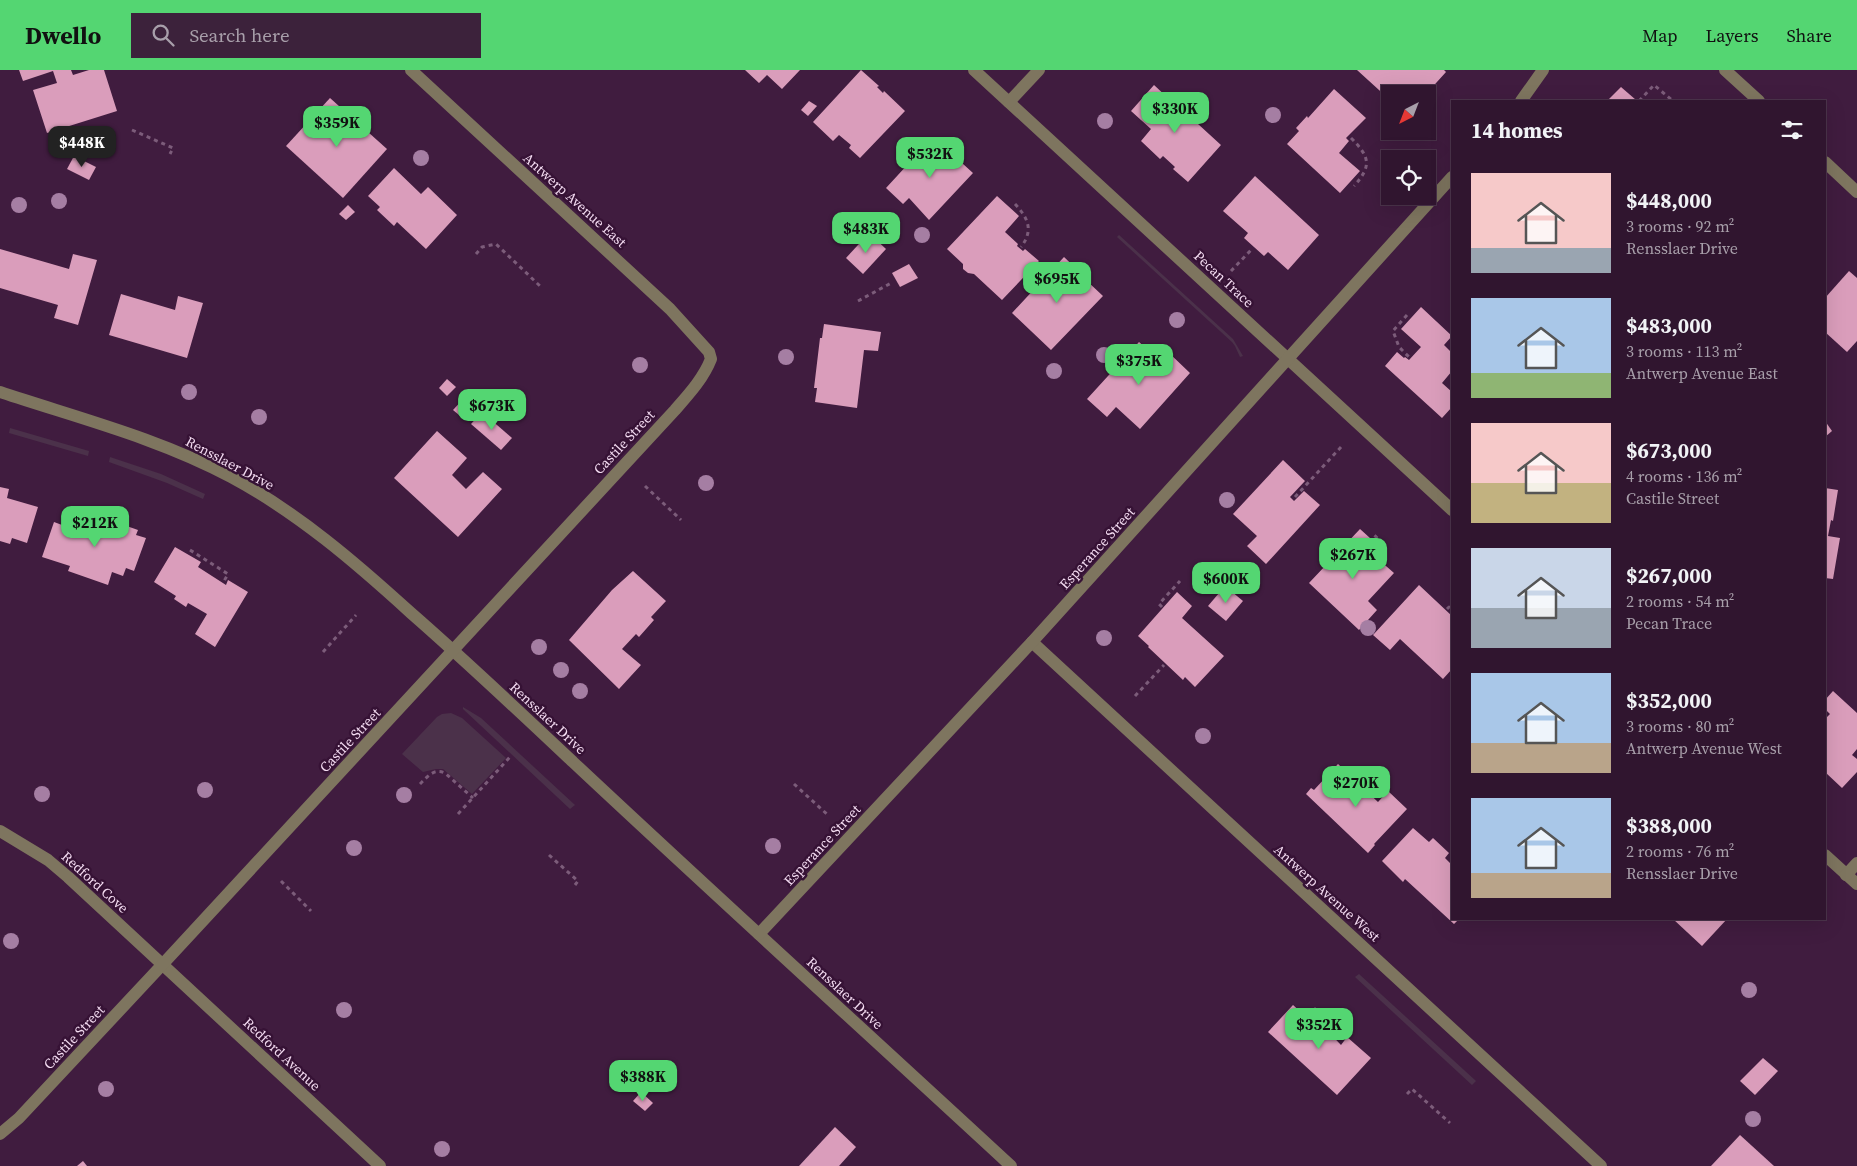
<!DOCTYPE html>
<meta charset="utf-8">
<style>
:root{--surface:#30152f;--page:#3c223b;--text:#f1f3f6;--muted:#a89faa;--line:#4b344b;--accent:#54d672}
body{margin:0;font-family:"Source Serif 4",serif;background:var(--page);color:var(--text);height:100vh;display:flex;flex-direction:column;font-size:19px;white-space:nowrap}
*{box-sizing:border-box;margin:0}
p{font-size:16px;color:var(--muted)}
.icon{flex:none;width:28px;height:28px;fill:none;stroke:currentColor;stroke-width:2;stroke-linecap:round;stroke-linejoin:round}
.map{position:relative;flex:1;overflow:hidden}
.drawer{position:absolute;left:1451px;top:30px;width:375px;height:820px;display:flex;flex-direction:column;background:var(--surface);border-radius:0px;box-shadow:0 5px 20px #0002,0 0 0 1px var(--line)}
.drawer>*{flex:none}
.needle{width:32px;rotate:222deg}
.controls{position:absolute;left:1381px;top:15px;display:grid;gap:10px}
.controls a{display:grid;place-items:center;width:55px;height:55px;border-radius:0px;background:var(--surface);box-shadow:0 5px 20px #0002,0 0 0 1px var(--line);font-size:25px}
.price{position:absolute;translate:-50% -42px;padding:0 11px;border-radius:10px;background:var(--accent);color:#111;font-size:16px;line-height:32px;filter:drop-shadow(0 1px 2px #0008)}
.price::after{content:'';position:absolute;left:50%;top:30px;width:15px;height:11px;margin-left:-8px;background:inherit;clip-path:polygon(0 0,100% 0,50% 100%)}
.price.current{background:#222;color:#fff}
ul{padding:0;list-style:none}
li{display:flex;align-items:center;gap:15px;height:125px;padding:0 20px}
li span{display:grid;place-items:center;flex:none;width:140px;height:100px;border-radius:0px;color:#555}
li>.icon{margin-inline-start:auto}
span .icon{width:60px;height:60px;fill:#fffc;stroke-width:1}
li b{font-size:21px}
h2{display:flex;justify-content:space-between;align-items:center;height:60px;padding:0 20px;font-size:21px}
header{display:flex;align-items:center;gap:30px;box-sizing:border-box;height:70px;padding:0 25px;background:var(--accent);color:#111}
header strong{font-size:24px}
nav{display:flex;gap:28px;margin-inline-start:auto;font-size:18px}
.search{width:350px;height:45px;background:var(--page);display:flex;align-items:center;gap:12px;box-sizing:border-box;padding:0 18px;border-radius:0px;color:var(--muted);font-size:19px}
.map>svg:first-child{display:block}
</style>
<header>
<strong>Dwello</strong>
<div class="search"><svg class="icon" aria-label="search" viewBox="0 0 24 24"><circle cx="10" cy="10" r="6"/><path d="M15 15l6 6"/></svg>Search here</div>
<nav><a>Map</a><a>Layers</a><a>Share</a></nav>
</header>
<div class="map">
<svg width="1857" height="1096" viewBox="0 0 1857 1096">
<rect width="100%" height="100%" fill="#401c3f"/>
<g fill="#4b314a">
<path d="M1119 165 1233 269 1243 286 1240 287 1235 276 1232 272 1117 167Z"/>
<path d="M10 358 89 381 88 386 9 363Z"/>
<path d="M110 387 161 404 205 424 203 429 167 413 109 392Z"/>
<path d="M463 637 481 648 575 735 570 739 463 639Z"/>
<path d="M451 643 462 648 506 688 472 724 443 699H436L423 702 402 684 437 647 442 644Z"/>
<path d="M1359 904 1476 1011 1472 1015 1355 907Z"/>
</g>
<g fill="#da9dbb">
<path d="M19 0H71L73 5 89 0H104L117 41 47 63 33 20 57 13 53 1 23 11Z"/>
<path d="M745 0H800L782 19 767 5 759 13Z"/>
<path d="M861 0 879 16 877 17 883 23 884 21 905 41 860 88 849 78 851 75 839 65 833 71 813 52Z"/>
<path d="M1357 0H1444L1446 2 1427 23 1426 21 1424 24H1390V30Z"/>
<path d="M1154 15 1183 42 1186 39H1192L1200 46V52L1198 54 1221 75 1188 112 1173 99 1175 97 1163 86 1160 89 1141 71 1151 59 1131 41Z"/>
<path d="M1621 17 1636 30 1634 31H1607Z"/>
<path d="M1334 19 1366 48 1346 68 1349 71 1339 83 1360 101 1340 123 1287 74 1299 61 1296 58 1307 46 1308 48Z"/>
<path d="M330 28 387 79 343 128 286 76Z"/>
<path d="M809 31 817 36 808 46 801 40Z"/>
<path d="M933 67 948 81 947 82 950 86 952 84 973 103 929 150 909 128 903 134 886 118Z"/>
<path d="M74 86 96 97 89 110 67 99Z"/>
<path d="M394 98 421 124 428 117 457 145 426 179 397 152 394 156 377 140 380 137 368 126Z"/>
<path d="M1255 106 1319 165 1288 200 1268 182 1264 186 1244 168 1248 163 1223 141Z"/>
<path d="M997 126 1019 146 1005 162 1018 174 1017 176 1023 181 1025 179 1039 191 1002 230 974 204 968 203 963 199V194L947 179Z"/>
<path d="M348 135 355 142 346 150 339 144Z"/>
<path d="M869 163 886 179 863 204 846 188Z"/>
<path d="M0 179 69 199 73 184 97 190 78 255 54 248 58 235 0 218Z"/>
<path d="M1064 187 1085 207 1078 214 1081 218 1087 211 1103 226 1051 280 1012 243Z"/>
<path d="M909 194 918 208 900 217 892 203Z"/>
<path d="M1849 201 1857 208V271L1847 282 1825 262V228Z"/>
<path d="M121 224 175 240 178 226 203 233 187 288 109 265Z"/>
<path d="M1421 237 1452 266 1444 275 1452 283V301L1442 313 1452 322V337L1442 348 1385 296 1397 282 1404 288 1405 287 1409 290 1421 277 1401 259Z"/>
<path d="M824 254 881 262 878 281 864 280 857 338 815 332 817 318H814L820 268H822Z"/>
<path d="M1139 272 1156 287 1147 297 1151 301 1168 282 1190 303 1140 359 1116 337 1107 347 1087 329Z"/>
<path d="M447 309 456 317 447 326 439 318Z"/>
<path d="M465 327 476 337 465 350 453 340Z"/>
<path d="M482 342 512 368 501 380 471 354Z"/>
<path d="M1825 351 1832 361 1825 367Z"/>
<path d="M437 361 467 388 452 405 466 419 483 402 502 419 458 467 394 408Z"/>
<path d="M1283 390 1305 411 1290 427 1294 431 1304 421 1320 435 1266 494 1247 476 1257 466 1233 444Z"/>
<path d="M0 417 9 419 7 428 38 437 27 473 12 468 10 474 0 471Z"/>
<path d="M1825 418 1838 420 1833 451 1831 450 1828 466 1840 468 1833 509 1825 508Z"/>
<path d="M87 442 138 460 136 465 146 468 134 501 126 498 123 506 112 502 108 515 68 501 70 496 42 487 54 452 81 462Z"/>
<path d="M1360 459 1380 477 1362 496 1367 500 1378 489 1394 503 1368 531 1377 540 1359 560 1309 513Z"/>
<path d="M175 477 201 492 198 497 226 515 228 510 248 522 215 577 195 564 207 544 188 533 186 537 174 529 176 526 154 512Z"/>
<path d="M633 501 666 531 651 547 654 550 639 567 636 564 622 579 641 595 619 619 569 570 612 520Z"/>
<path d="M1419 515 1452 546V599L1443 609 1400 569 1390 580 1373 565Z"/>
<path d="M1225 516 1243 531 1226 551 1208 536Z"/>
<path d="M1177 522 1192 536 1182 548 1224 586 1195 617 1185 607 1183 610 1148 577 1149 576 1138 566Z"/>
<path d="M1833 621 1857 643V679L1852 685 1857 689V702L1842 718 1825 702V649L1830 644 1825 639V630Z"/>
<path d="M1338 694 1378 732 1388 721 1407 739 1374 774 1375 775 1368 783 1306 724 1311 718 1314 720Z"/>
<path d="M1413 758 1429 772 1433 768 1449 783 1445 788 1452 795V849H1459L1454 854 1405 809 1403 812 1382 791Z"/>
<path d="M1673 849H1727L1702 876Z"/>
<path d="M1293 935 1314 954 1318 951 1341 975 1347 967 1371 988 1337 1025 1268 962Z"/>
<path d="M1763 988 1778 1001 1755 1025 1740 1011Z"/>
<path d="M641 1022 653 1033 645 1041 633 1031Z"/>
<path d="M835 1057 856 1077 839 1096H799Z"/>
<path d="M1740 1065 1774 1096H1711Z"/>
<path d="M83 1091 87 1096H77Z"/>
</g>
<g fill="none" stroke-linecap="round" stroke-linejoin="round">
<g stroke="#7c5c7a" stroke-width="3" stroke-dasharray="4 4" stroke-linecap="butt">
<path d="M1639 31 1654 15 1673 31"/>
<path d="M132 60 173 78 170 84"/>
<path d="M1351 68C1370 87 1372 96 1354 116"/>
<path d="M1015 134C1028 148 1034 160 1021 177"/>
<path d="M476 184 482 177 496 174 540 216"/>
<path d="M1231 201 1252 179"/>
<path d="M858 231 893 212"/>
<path d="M1407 245 1393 261 1399 277 1409 287"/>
<path d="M645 416 681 450"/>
<path d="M1295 427 1341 377"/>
<path d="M190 480 228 504 224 511"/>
<path d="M1367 497 1386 476 1373 464"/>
<path d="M1162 537 1159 534 1180 511"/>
<path d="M1447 539 1449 537 1452 541"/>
<path d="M323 582 356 545"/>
<path d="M1135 626 1164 595"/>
<path d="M420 714C428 706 434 698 445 703L473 728"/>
<path d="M794 714 829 746"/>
<path d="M458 744 510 687"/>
<path d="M549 785 578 811 575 815"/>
<path d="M281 811 311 841"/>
<path d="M1314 938 1342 963 1337 969"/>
<path d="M1407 1024 1412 1019 1450 1053"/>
</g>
<g stroke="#7e755f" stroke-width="12">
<path d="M974 0 1452 440"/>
<path d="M1725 0 1759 31"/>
<path d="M1521 31 1543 0"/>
<path d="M1009 32 1039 0"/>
<path d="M1825 92 1857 122"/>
<path d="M0 322C78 348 158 368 231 407 298 443 355 492 411 543 466 591 520 642 573 692 718 828 865 961 1011 1096"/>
<path d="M1032 572 1601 1096"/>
<path d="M0 761 48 790 68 807 380 1096"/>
<path d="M1825 785 1857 814"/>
<path d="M1846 805 1857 793"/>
<path d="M759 864 1032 572 1452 107"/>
<path d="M0 1064 19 1048 162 895 675 340C689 324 703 309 711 289L709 282 670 239 411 0"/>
</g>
</g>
<g fill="#a57ea3">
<circle cx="1273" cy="45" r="8"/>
<circle cx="1105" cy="51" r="8"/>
<circle cx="421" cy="88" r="8"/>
<circle cx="59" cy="131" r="8"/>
<circle cx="19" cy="135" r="8"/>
<circle cx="922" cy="165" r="8"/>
<circle cx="1177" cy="250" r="8"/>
<circle cx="1104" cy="285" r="8"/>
<circle cx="786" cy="287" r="8"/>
<circle cx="640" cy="295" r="8"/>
<circle cx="1054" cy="301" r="8"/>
<circle cx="189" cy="322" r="8"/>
<circle cx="259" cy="347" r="8"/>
<circle cx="706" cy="413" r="8"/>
<circle cx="1227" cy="430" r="8"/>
<circle cx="1225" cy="508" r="8"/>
<circle cx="1368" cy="558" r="8"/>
<circle cx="1104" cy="568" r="8"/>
<circle cx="539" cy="577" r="8"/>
<circle cx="561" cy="600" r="8"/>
<circle cx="580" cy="621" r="8"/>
<circle cx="1203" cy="666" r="8"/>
<circle cx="205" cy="720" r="8"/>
<circle cx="42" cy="724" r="8"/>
<circle cx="404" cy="725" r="8"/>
<circle cx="773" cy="776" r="8"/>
<circle cx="354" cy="778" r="8"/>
<circle cx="11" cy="871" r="8"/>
<circle cx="1749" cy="920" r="8"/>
<circle cx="344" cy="940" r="8"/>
<circle cx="106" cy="1019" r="8"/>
<circle cx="1753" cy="1049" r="8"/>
<circle cx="442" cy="1079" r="8"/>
</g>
<g text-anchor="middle" stroke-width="5" stroke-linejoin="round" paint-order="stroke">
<g font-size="14" fill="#f4dcf2" stroke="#361235">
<text transform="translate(575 130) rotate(42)" y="5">Antwerp Avenue East</text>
<text transform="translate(1224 209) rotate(43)" y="5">Pecan Trace</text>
<text transform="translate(624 372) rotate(-47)" y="5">Castile Street</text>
<text transform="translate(230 393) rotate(28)" y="5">Rensslaer Drive</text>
<text transform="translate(1097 478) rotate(-48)" y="5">Esperance Street</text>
<text transform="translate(548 648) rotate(43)" y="5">Rensslaer Drive</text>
<text transform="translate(350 670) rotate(-47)" y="5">Castile Street</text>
<text transform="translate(822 775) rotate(-47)" y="5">Esperance Street</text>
<text transform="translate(95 812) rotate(42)" y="5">Redford Cove</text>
<text transform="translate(1327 823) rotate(42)" y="5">Antwerp Avenue West</text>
<text transform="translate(845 923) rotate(43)" y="5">Rensslaer Drive</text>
<text transform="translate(74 967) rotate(-47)" y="5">Castile Street</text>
<text transform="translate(282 984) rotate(43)" y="5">Redford Avenue</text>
</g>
</g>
</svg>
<div class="controls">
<a><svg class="needle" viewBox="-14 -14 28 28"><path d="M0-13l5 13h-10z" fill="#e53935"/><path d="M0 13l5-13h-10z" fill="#a89faa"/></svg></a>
<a><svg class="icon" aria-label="locate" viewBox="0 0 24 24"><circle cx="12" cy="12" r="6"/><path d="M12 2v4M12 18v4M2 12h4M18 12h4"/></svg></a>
</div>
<b class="price" style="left:1175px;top:64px">$330K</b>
<b class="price" style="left:337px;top:78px">$359K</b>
<b class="price current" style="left:82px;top:98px">$448K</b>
<b class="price" style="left:930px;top:109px">$532K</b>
<b class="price" style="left:866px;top:184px">$483K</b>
<b class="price" style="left:1057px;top:234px">$695K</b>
<b class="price" style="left:1139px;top:316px">$375K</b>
<b class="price" style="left:492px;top:361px">$673K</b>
<b class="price" style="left:95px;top:478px">$212K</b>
<b class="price" style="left:1353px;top:510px">$267K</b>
<b class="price" style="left:1226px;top:534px">$600K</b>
<b class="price" style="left:1356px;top:738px">$270K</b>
<b class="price" style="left:1319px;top:980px">$352K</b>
<b class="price" style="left:643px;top:1032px">$388K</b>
<section class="drawer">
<h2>14 homes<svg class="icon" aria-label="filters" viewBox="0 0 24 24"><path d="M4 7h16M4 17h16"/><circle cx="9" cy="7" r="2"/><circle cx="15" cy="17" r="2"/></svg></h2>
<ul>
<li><span style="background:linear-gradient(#f6c9c9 75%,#9aa5b1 0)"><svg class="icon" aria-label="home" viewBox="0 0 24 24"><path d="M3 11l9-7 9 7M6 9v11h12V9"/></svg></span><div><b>$448,000</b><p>3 rooms · 92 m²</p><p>Rensslaer Drive</p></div></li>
<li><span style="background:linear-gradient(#a9c7e8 75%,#8fb573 0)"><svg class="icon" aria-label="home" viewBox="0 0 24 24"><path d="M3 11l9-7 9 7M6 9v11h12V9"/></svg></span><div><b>$483,000</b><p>3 rooms · 113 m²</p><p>Antwerp Avenue East</p></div></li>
<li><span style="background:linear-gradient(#f6c9c9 60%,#c2b280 0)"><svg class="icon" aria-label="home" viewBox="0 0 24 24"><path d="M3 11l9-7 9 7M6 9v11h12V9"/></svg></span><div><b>$673,000</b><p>4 rooms · 136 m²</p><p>Castile Street</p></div></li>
<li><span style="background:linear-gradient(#c9d6e8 60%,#9aa5b1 0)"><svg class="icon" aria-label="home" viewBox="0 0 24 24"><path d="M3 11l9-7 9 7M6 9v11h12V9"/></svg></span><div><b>$267,000</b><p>2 rooms · 54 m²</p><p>Pecan Trace</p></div></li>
<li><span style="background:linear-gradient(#a9c7e8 70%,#b9a48a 0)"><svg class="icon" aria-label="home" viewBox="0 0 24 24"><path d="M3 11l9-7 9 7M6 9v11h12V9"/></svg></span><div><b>$352,000</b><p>3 rooms · 80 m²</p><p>Antwerp Avenue West</p></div></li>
<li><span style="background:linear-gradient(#a9c7e8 75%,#b9a48a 0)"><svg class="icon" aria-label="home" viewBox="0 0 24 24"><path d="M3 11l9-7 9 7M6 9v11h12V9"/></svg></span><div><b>$388,000</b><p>2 rooms · 76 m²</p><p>Rensslaer Drive</p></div></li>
</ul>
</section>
</div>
